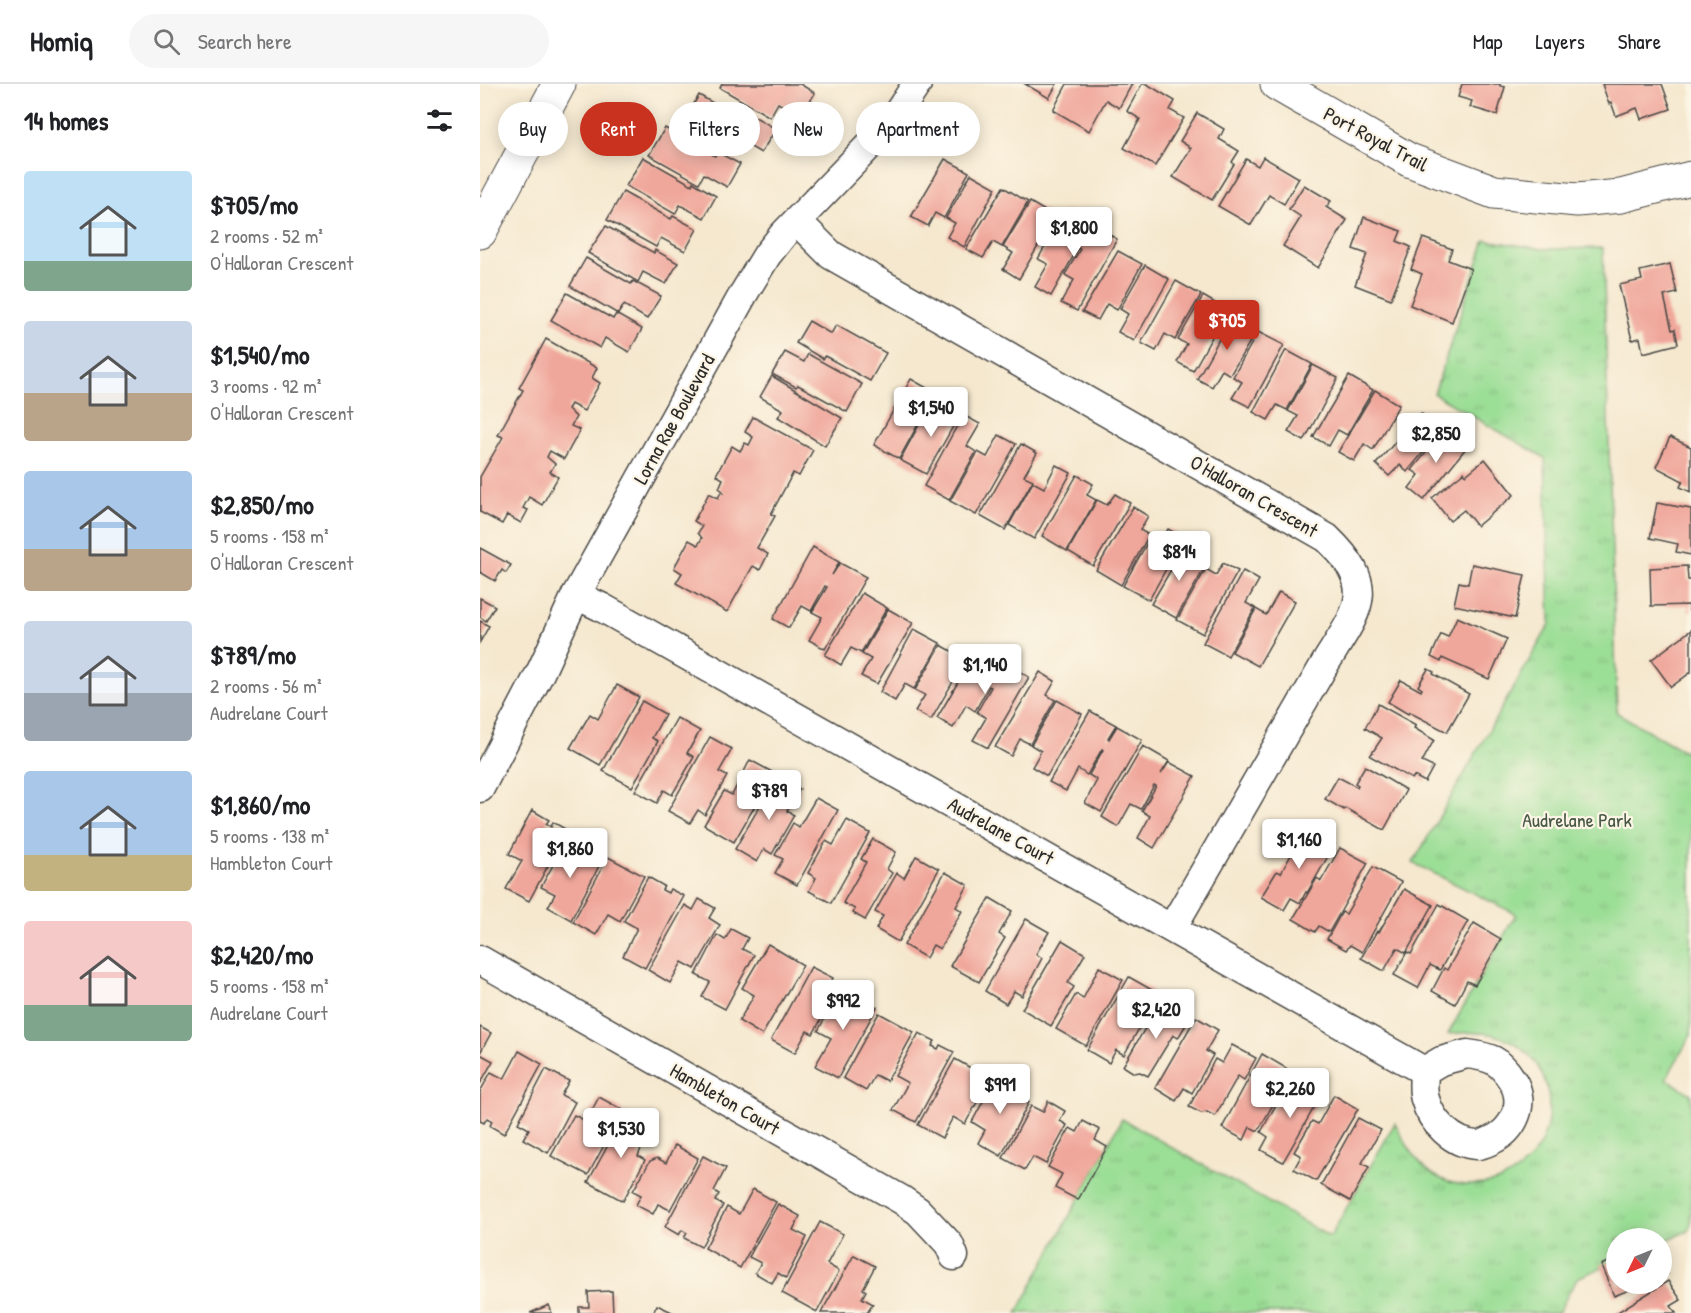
<!DOCTYPE html>
<meta charset="utf-8">
<style>
:root{--surface:#fff;--page:#f6f6f6;--text:#202124;--muted:#757577;--line:#e0e0e0;--accent:#c8321e}
body{margin:0;font-family:"Patrick Hand",sans-serif;background:var(--page);color:var(--text);height:100vh;display:flex;flex-direction:column;font-size:22px;white-space:nowrap}
*{box-sizing:border-box;margin:0}
p{font-size:20px;color:var(--muted)}
.icon{flex:none;width:33px;height:33px;fill:none;stroke:currentColor;stroke-width:2;stroke-linecap:round;stroke-linejoin:round}
.map{position:relative;flex:1;overflow:hidden}
.drawer{display:flex;flex-direction:column;background:var(--surface);width:480px}
.drawer>*{flex:none}
.guide{position:absolute;left:18px;top:18px;width:570px;height:54px;display:flex;gap:12px}
.needle{width:39px;rotate:227deg}
.buttons{position:absolute;left:1126px;top:1144px;display:grid;gap:12px}
.buttons a{display:grid;place-items:center;width:66px;height:66px;border-radius:50%;background:var(--surface);box-shadow:0 3px 15px #0003;font-size:30px}
.price{position:absolute;translate:-50% -51px;padding:0 14px;border-radius:6px;background:#fff;color:#222;font-size:20px;line-height:39px;filter:drop-shadow(0 2px 3px #0008)}
.price::after{content:'';position:absolute;left:50%;top:36px;width:18px;height:14px;margin-left:-9px;background:inherit;clip-path:polygon(0 0,100% 0,50% 100%)}
.price.on{background:var(--accent);color:#fff}
ul{padding:0;list-style:none}
li{display:flex;align-items:center;gap:18px;height:150px;padding:0 24px}
li span{display:grid;place-items:center;flex:none;width:168px;height:120px;border-radius:6px;color:#555}
li>.icon{margin-inline-start:auto}
span .icon{width:72px;height:72px;fill:#fffc;stroke-width:1}
li b{font-size:26px}
h2{display:flex;justify-content:space-between;align-items:center;height:72px;padding:0 24px;font-size:26px}
.pill{padding:0 21px;border-radius:27px;background:var(--surface);box-shadow:0 3px 15px #0003;font-size:21px;line-height:54px}
.pill.on{background:var(--accent);color:#fff}
header{display:flex;align-items:center;gap:36px;box-sizing:border-box;height:84px;padding:0 30px;background:var(--surface);border-bottom:2px solid var(--line)}
header strong{font-size:28px}
nav{display:flex;gap:33px;margin-inline-start:auto;font-size:21px}
.search{width:420px;height:54px;background:var(--page);display:flex;align-items:center;gap:15px;box-sizing:border-box;padding:0 21px;border-radius:33px;color:var(--muted);font-size:22px}
main{display:flex;flex:1;min-height:0}
.map>svg:first-child{display:block}
</style>
<header>
<strong>Homiq</strong>
<div class="search"><svg class="icon" aria-label="search" viewBox="0 0 24 24"><circle cx="10" cy="10" r="6"/><path d="M15 15l6 6"/></svg>Search here</div>
<nav><a>Map</a><a>Layers</a><a>Share</a></nav>
</header>
<main>
<section class="drawer">
<h2>14 homes<svg class="icon" aria-label="filters" viewBox="0 0 24 24"><path d="M4 7h16M4 17h16"/><circle cx="9" cy="7" r="2"/><circle cx="15" cy="17" r="2"/></svg></h2>
<ul>
<li><span style="background:linear-gradient(#bfe0f5 75%,#7fa58c 0)"><svg class="icon" aria-label="home" viewBox="0 0 24 24"><path d="M3 11l9-7 9 7M6 9v11h12V9"/></svg></span><div><b>$705/mo</b><p>2 rooms · 52 m²</p><p>O'Halloran Crescent</p></div></li>
<li><span style="background:linear-gradient(#c9d6e8 60%,#b9a48a 0)"><svg class="icon" aria-label="home" viewBox="0 0 24 24"><path d="M3 11l9-7 9 7M6 9v11h12V9"/></svg></span><div><b>$1,540/mo</b><p>3 rooms · 92 m²</p><p>O'Halloran Crescent</p></div></li>
<li><span style="background:linear-gradient(#a9c7e8 65%,#b9a48a 0)"><svg class="icon" aria-label="home" viewBox="0 0 24 24"><path d="M3 11l9-7 9 7M6 9v11h12V9"/></svg></span><div><b>$2,850/mo</b><p>5 rooms · 158 m²</p><p>O'Halloran Crescent</p></div></li>
<li><span style="background:linear-gradient(#c9d6e8 60%,#9aa5b1 0)"><svg class="icon" aria-label="home" viewBox="0 0 24 24"><path d="M3 11l9-7 9 7M6 9v11h12V9"/></svg></span><div><b>$789/mo</b><p>2 rooms · 56 m²</p><p>Audrelane Court</p></div></li>
<li><span style="background:linear-gradient(#a9c7e8 70%,#c2b280 0)"><svg class="icon" aria-label="home" viewBox="0 0 24 24"><path d="M3 11l9-7 9 7M6 9v11h12V9"/></svg></span><div><b>$1,860/mo</b><p>5 rooms · 138 m²</p><p>Hambleton Court</p></div></li>
<li><span style="background:linear-gradient(#f6c9c9 70%,#7fa58c 0)"><svg class="icon" aria-label="home" viewBox="0 0 24 24"><path d="M3 11l9-7 9 7M6 9v11h12V9"/></svg></span><div><b>$2,420/mo</b><p>5 rooms · 158 m²</p><p>Audrelane Court</p></div></li>
</ul>
</section>
<div class="map">
<svg width="1211" height="1229" viewBox="0 0 1211 1229">
<defs>
<pattern id="park-tufts" width="24" height="20" patternUnits="userSpaceOnUse" patternTransform="scale(1.5)"><rect width="24" height="20" fill="#9bde96"/><path d="M3 7l-1-3M5 7V3M7 7l1-3M15 17l-1-3M17 17v-4M19 17l1-3" fill="none" stroke="#86bf81"/></pattern>
</defs>
<rect width="100%" height="100%" fill="#fcf5e5"/>
<filter id="ink" filterUnits="userSpaceOnUse"><feTurbulence type="fractalNoise" baseFrequency=".0167" numOctaves="2"/><feDisplacementMap in="SourceGraphic" scale="12" xChannelSelector="R" yChannelSelector="G"/><feConvolveMatrix kernelMatrix="1 2 1 2 8 2 1 2 1" color-interpolation-filters="sRGB"/></filter>
<filter id="wash" filterUnits="userSpaceOnUse"><feTurbulence type="fractalNoise" baseFrequency=".008" numOctaves="4" result="noise"/><feDisplacementMap in="SourceGraphic" scale="24" xChannelSelector="R" yChannelSelector="G"/><feGaussianBlur stdDeviation="1.35" result="paint"/><feColorMatrix in="noise" values="0 0 0 0 0 0 0 0 0 0 0 0 0 0 0 0 0 1.4 0 .05"/><feComposite in="paint" operator="in"/></filter>
<g filter="url(#wash)">
<rect width="100%" height="100%" fill="#f5e8cf"/>
<path fill="url(#park-tufts)" stroke="#638460" stroke-width="1.5" d="M1005 156 1063 165 1123 164 1137 629 1211 671V951L1186 995 1211 1010V1140L1208 1147 1182 1158V1155H1137V1177L1097 1194 1078 1229H537L642 1035 850 1153 915 1039C932 1073 950 1102 992 1101 1083 1099 1097 973 1014 951 998 947 984 949 968 950L1036 830 933 779 1070 540 1065 374 954 310Z"/>
<g id="blocks">
<g fill="#f0a79b">
<path d="M242 0H320L335 9 321 32 298 19 290 33 240 4Z"/>
<path d="M545 0H577L569 14Z"/>
<path d="M587 0H652L639 24 626 16 609 47 573 26Z"/>
<path d="M662 0H667L695 17 690 26 704 34 675 82 644 64 660 35 647 27Z"/>
<path d="M982 0H1020V2L1025 3 1017 31 990 23 992 17 978 13Z"/>
<path d="M1122 0H1182L1191 25 1161 35 1157 24 1136 32 1131 18 1129 20Z"/>
<path d="M219 11 267 39 272 31 296 45 281 69 259 56 251 69 202 40Z"/>
<path d="M717 29 744 45 739 55 759 67 752 78 754 80 732 116 693 93 711 64 700 57Z"/>
<path d="M185 44 235 72 237 68 260 80 247 103 224 90 219 99 169 71Z"/>
<path d="M163 73 212 101 213 98 236 112 224 134 200 121 195 130 146 102Z"/>
<path d="M783 73 819 94 804 120 789 111 771 141 738 122 766 75 778 82Z"/>
<path d="M465 75 489 88 464 134 455 129 448 142 431 133Z"/>
<path d="M491 90 516 104 484 163 467 153 475 139 466 134Z"/>
<path d="M824 101 851 117 846 123 867 136 838 184 803 162 821 133 809 125Z"/>
<path d="M523 103 548 118 522 163 513 158 503 174 486 165Z"/>
<path d="M143 108 191 135 193 132 217 145 205 167 181 154 176 163 127 136Z"/>
<path d="M550 118 575 133 539 195 523 185 533 169 523 163Z"/>
<path d="M586 126 612 140 604 153 606 154 613 141 637 155 597 227 581 219 594 196 585 191 600 165 598 164 571 212 555 203 568 180 558 175Z"/>
<path d="M884 133 921 147 917 157 931 163 911 215 875 201 887 170 873 165Z"/>
<path d="M126 142 174 169 175 166 198 179 186 200 163 188 158 198 108 169Z"/>
<path d="M943 154 972 165 968 176 991 185 972 238 930 221 942 190 931 185Z"/>
<path d="M638 167 662 180 637 226 627 220 618 236 602 228Z"/>
<path d="M106 174 151 200 153 197 181 212 167 235 144 221 138 230 90 202Z"/>
<path d="M1190 180 1197 209 1184 212 1192 246 1195 245 1198 260 1163 269 1160 254 1152 256 1139 201 1162 196 1160 187Z"/>
<path d="M665 181 689 195 654 257 638 248 648 230 640 225Z"/>
<path d="M696 197 721 211 695 256 685 250 676 267 661 259Z"/>
<path d="M87 209 133 235 136 230 162 245 149 268 125 254 120 264 71 236Z"/>
<path d="M723 212 747 226 713 287 697 278 707 260 698 256Z"/>
<path d="M752 232 777 246 750 291 742 286 732 303 717 295Z"/>
<path d="M329 237 351 250 356 241 406 269 390 297 345 272 343 275 316 259Z"/>
<path d="M778 248 804 261 770 323 752 314 762 298 753 293Z"/>
<path d="M66 255 117 284 112 294 120 299 104 327 91 320 88 325 96 333 91 342 100 346 84 375 70 367 67 373 75 380 70 388 78 393 62 421 49 413 43 424 48 426 41 439 27 431 22 440 0 428V393L23 353 18 351 43 306 39 304Z"/>
<path d="M806 266 832 280 807 326 797 321 788 336 773 328Z"/>
<path d="M305 268 324 278 328 270 382 300 367 328 318 301 316 303 292 290Z"/>
<path d="M833 281 858 294 824 357 808 348 818 332 808 327Z"/>
<path d="M292 292 362 334 345 362 298 333 303 326 280 313Z"/>
<path d="M869 292 893 306 867 351 858 346 849 362 833 353Z"/>
<path d="M431 295 447 304 435 326 443 331 419 375 394 361Z"/>
<path d="M895 306 919 321 893 366 884 360 874 377 858 368Z"/>
<path d="M467 316 483 325 446 390 420 376 444 332 454 338Z"/>
<path d="M941 329 961 347 927 388 920 381 909 392 896 380Z"/>
<path d="M483 331 500 340 487 362 496 368 469 416 444 402Z"/>
<path d="M273 333 333 366 319 392 313 389 291 430 295 432 277 464 288 470 280 486 273 482 247 528 196 499 202 489 194 484 209 456 218 461 222 454 218 449 222 442 214 437 229 409 238 414 241 408 243 409V407L239 404 243 395 236 391 252 362 260 367 265 359 269 361 273 353 265 348Z"/>
<path d="M964 346 986 364 944 416 929 404 939 391 932 386Z"/>
<path d="M519 351 536 360 496 431 470 417 498 368 507 373Z"/>
<path d="M1190 353 1211 363V408L1200 403 1203 397 1176 383Z"/>
<path d="M541 360 557 369 544 392 553 396 525 446 500 432Z"/>
<path d="M1005 375 1034 411 997 442 984 426 970 437 952 414 984 388 986 391Z"/>
<path d="M576 381 591 389 554 455 529 441 553 398 564 404Z"/>
<path d="M597 391 613 400 607 411 616 416 587 467 562 452Z"/>
<path d="M635 410 650 419 613 482 588 467 617 416 627 421Z"/>
<path d="M1177 419 1211 425V471L1196 468 1198 460 1170 454Z"/>
<path d="M653 423 668 432 660 446 669 451 641 501 616 486Z"/>
<path d="M688 445 703 454 669 516 643 502 671 452 681 457Z"/>
<path d="M707 458 722 467 715 479 724 485 696 534 671 520Z"/>
<path d="M333 463 359 478 352 491 360 479 386 493 345 565 329 556 342 533 332 528 347 503 345 502 331 527 322 522 309 544 293 535Z"/>
<path d="M0 464 31 481 26 489 22 486 15 497 0 488Z"/>
<path d="M743 479 758 487 723 550 697 536 726 485 736 491Z"/>
<path d="M992 480 1045 491 1035 534 974 521 979 498 988 500Z"/>
<path d="M1207 482 1208 496H1211V527H1209V521L1171 522 1170 484Z"/>
<path d="M763 487 779 496 766 519 775 524 748 572 723 559Z"/>
<path d="M799 508 815 517 778 582 752 568 776 525 786 531Z"/>
<path d="M382 509 407 524 381 569 371 564 361 581 345 571Z"/>
<path d="M0 514 15 522 6 537 0 533Z"/>
<path d="M408 525 433 539 397 600 381 592 391 575 382 570Z"/>
<path d="M977 533 1027 555 1009 595 962 574 961 578 951 573 961 550 968 553Z"/>
<path d="M0 537 9 542 0 558Z"/>
<path d="M434 545 460 559 434 605 425 600 415 617 400 608Z"/>
<path d="M1211 546V588L1191 603 1171 576Z"/>
<path d="M461 561 486 575 451 636 435 627 445 611 435 606Z"/>
<path d="M498 564 523 579 516 591 518 592 525 579 549 593 508 664 493 656 506 634 497 628 511 603 509 602 495 627 486 621 473 644 457 634Z"/>
<path d="M948 585 954 588 953 590 989 610 967 648 929 628 928 630 908 618 921 596 941 607 942 605 938 602Z"/>
<path d="M560 588 575 597 567 611 575 616 550 660 540 655 531 672 515 663Z"/>
<path d="M137 601 159 613 120 681 90 664 110 630 118 635Z"/>
<path d="M577 616 602 630 567 692 552 683 561 667 551 661Z"/>
<path d="M162 617 185 630 172 654 178 657 152 703 123 687Z"/>
<path d="M898 620 936 641 934 644 954 656 942 678 953 683 945 698 934 692 932 695 890 672 902 654 885 644Z"/>
<path d="M610 627 636 641 628 654 629 655 637 642 662 656 621 728 605 719 617 696 609 691 623 666 622 665 607 691 598 685 586 707 569 698Z"/>
<path d="M197 634 220 647 207 669 214 673 192 711 184 706 177 719 155 707Z"/>
<path d="M230 653 252 665 239 688 247 692 225 731 218 726 210 739 188 727Z"/>
<path d="M663 662 689 677 681 690 689 678 715 692 674 764 658 754 670 732 662 727 676 702 674 701 661 725 651 720 638 743 622 733Z"/>
<path d="M270 676 294 689 254 758 224 741 244 707 252 711Z"/>
<path d="M885 682 926 706 904 746 865 724 864 726 845 715 858 693 877 703 878 701 875 699Z"/>
<path d="M297 692 320 705 307 727 314 731 292 770 284 765 277 778 255 765Z"/>
<path d="M336 714 358 726 317 801 295 789 303 775 295 771 313 739 319 743Z"/>
<path d="M52 726 69 736 66 740 71 743 73 738 87 746 49 817 26 805 42 777 29 770Z"/>
<path d="M367 736 390 749 351 819 329 807 336 794 328 789 346 757 353 761Z"/>
<path d="M826 744 855 760 827 809 826 808 820 819 811 814 804 826 781 813 797 787 801 789Z"/>
<path d="M393 755 416 768 407 785 412 789 385 836 373 829 375 825 363 819 386 778 381 775Z"/>
<path d="M96 756 113 765 107 776 119 782 91 836 68 823 75 810 61 803 83 763 90 767Z"/>
<path d="M860 764 888 779 849 848 839 842 835 848 813 835 837 794 841 797Z"/>
<path d="M436 772 459 785 418 858 396 845 403 832 395 828 417 789 424 794Z"/>
<path d="M128 773 164 792 140 837 128 830 116 851 93 838Z"/>
<path d="M893 783 921 798 882 868 870 861 866 866 847 855 862 828 866 830Z"/>
<path d="M465 788 488 801 476 823 482 827 460 865 453 861 446 874 424 861Z"/>
<path d="M168 793 184 802 182 806 188 809 190 805 204 812 165 884 143 872 157 844 144 837Z"/>
<path d="M924 805 953 821 926 869 917 864 904 887 881 874 897 847 899 848Z"/>
<path d="M510 814 532 827 519 850 525 854 499 898 470 882Z"/>
<path d="M219 815 235 824 229 834 240 841 215 885 202 878 190 899 168 886 205 821 213 826Z"/>
<path d="M959 820 988 837 960 886 950 881 938 904 914 891 927 868 931 870Z"/>
<path d="M546 835 569 848 556 870 562 874 542 912 534 907 526 920 505 907Z"/>
<path d="M994 839 1021 855 995 901 987 897 975 920 952 907 964 884 967 886Z"/>
<path d="M251 845 268 854 262 865 274 871 245 925 222 913 230 898 216 891 237 851 245 856Z"/>
<path d="M582 856 605 870 588 899 594 903 571 942 542 925Z"/>
<path d="M288 860 323 881 282 951 259 937 274 911 262 904Z"/>
<path d="M331 883 353 894 346 907 354 912 333 950 327 947 315 969 291 956Z"/>
<path d="M619 883 643 896 606 962 576 945 596 910 603 915Z"/>
<path d="M649 893 672 906 659 928 666 932 644 971 636 966 629 979 607 966Z"/>
<path d="M361 904 378 913 375 918 380 921 383 916 397 923 358 994 335 982 351 954 338 947Z"/>
<path d="M686 920 710 934 698 954 693 951 668 992 660 988 654 989 643 982 671 934 676 937Z"/>
<path d="M399 929 434 948 407 997 395 991 386 1007 363 994Z"/>
<path d="M716 933 738 946 726 967 733 971 712 1009 704 1004 696 1017 675 1004Z"/>
<path d="M0 943 11 949 0 969Z"/>
<path d="M439 949 455 957 452 962 458 965 460 961 474 968 436 1038 413 1026 428 999 415 992Z"/>
<path d="M752 961 776 974 764 996 758 992 735 1032 727 1028 721 1029 709 1023 735 975 742 979Z"/>
<path d="M39 967 62 980 24 1050 10 1042 12 1037 7 1034 4 1039 0 1037V1008L11 988 24 995Z"/>
<path d="M0 970 13 977 0 1000Z"/>
<path d="M782 970 806 984 794 1005 800 1008 778 1047 770 1043 764 1056 742 1044Z"/>
<path d="M475 975 510 995 485 1040 473 1033 462 1054 438 1041Z"/>
<path d="M66 985 89 997 81 1011 95 1018 68 1069 43 1055 49 1045 38 1039Z"/>
<path d="M526 993 543 1002 538 1012 549 1018 521 1072 498 1059 505 1046 492 1038 513 999 520 1004Z"/>
<path d="M821 993 844 1006 803 1078 781 1066 788 1053 781 1048 798 1017 805 1021Z"/>
<path d="M854 1011 878 1025 836 1097 814 1085 821 1072 814 1068 832 1037 838 1040Z"/>
<path d="M119 1013 143 1026 108 1091 71 1072 94 1031 106 1037Z"/>
<path d="M568 1017 585 1027 580 1037 587 1041 566 1080 553 1073 545 1086 523 1074 551 1022 563 1028Z"/>
<path d="M146 1028 169 1040 156 1062 161 1065 158 1072 165 1076 143 1117 108 1098Z"/>
<path d="M878 1034 901 1046 882 1079 889 1083 870 1117 841 1101Z"/>
<path d="M603 1037 620 1046 615 1056 627 1063 598 1116 575 1104 582 1090 568 1083 590 1044 597 1048Z"/>
<path d="M195 1061 218 1074 190 1126 178 1120 173 1130 156 1121 161 1111 153 1107 170 1077 177 1074 186 1079Z"/>
<path d="M223 1072 246 1084 234 1107 239 1110 235 1117 243 1121 221 1163 204 1154 207 1149 202 1146 199 1151 185 1143Z"/>
<path d="M273 1105 296 1118 260 1184 225 1164 247 1123 259 1130Z"/>
<path d="M298 1120 320 1132 313 1146 327 1153 306 1194 298 1189 292 1199 275 1189 281 1179 269 1173Z"/>
<path d="M340 1138 363 1150 347 1180 359 1187 337 1228 302 1209Z"/>
<path d="M1182 1159 1189 1176 1183 1179 1188 1190 1182 1192Z"/>
<path d="M374 1171 395 1182 383 1205 386 1207 382 1214 393 1220 387 1229H341Z"/>
<path d="M1137 1174V1200H1164L1134 1212 1121 1181Z"/>
<path d="M1188 1197 1201 1216 1191 1222 1196 1229H1136Z"/>
<path d="M132 1207 133 1229H99V1223H109L108 1208Z"/>
<path d="M69 1221 72 1229H50Z"/>
<path d="M177 1221 194 1229H173Z"/>
</g>
</g>
</g>
<g filter="url(#ink)">
<use href="#blocks" fill-opacity="0" stroke="#494744" stroke-width="1.5"/>
<g fill="none" stroke-linecap="round" stroke-linejoin="round">
<defs>
<g id="minor">
<path d="M317 137 351 171 847 454C899 504 879 525 846 578L692 844"/>
<path d="M96 511 121 523 944 987"/>
<path d="M0 704 61 587 96 511 264 209 287 171 303 151 411 39 437 0"/>
<path d="M0 876 422 1116 438 1127 469 1160 474 1172"/>
<path d="M987 970C1010 973 1019 975 1032 996 1047 1019 1034 1047 1010 1057 1006 1059 1001 1061 997 1061 973 1060 951 1038 945 1015 942 1007 944 996 944 987L961 977Z"/>
</g>
<path id="tertiary" d="M797 0 929 76 1014 108 1097 116 1141 112 1211 94"/>
<path id="secondary" d="M0 148 79 0"/>
</defs>
<use href="#minor" stroke="#494744" stroke-width="31"/>
<use href="#tertiary" stroke="#494744" stroke-width="35"/>
<use href="#secondary" stroke="#494744" stroke-width="35"/>
<use href="#minor" stroke="#fff" stroke-width="28"/>
<use href="#tertiary" stroke="#fff" stroke-width="33"/>
<use href="#secondary" stroke="#fff" stroke-width="33"/>
</g>
</g>
<g text-anchor="middle" stroke-width="4.5" stroke-linejoin="round" paint-order="stroke">
<g font-size="20" fill="#2b2b2b" stroke="#fcf5e5">
<text transform="translate(896 55) rotate(28)" y="7">Port Royal Trail</text>
<text transform="translate(194 335) rotate(-61)" y="7">Lorna Rae Boulevard</text>
<text transform="translate(774 412) rotate(30)" y="7">O'Halloran Crescent</text>
<text transform="translate(521 747) rotate(29)" y="7">Audrelane Court</text>
<text transform="translate(245 1015) rotate(30)" y="7">Hambleton Court</text>
</g>
<g font-size="20" fill="#475846" stroke="#fcf5e5">
<text x="1097" y="743">Audrelane Park</text>
</g>
</g>
</svg>
<div class="buttons">
<a><svg class="needle" viewBox="-14 -14 28 28"><path d="M0-13l5 13h-10z" fill="#e53935"/><path d="M0 13l5-13h-10z" fill="#757577"/></svg></a>
</div>
<b class="price" style="left:594px;top:174px">$1,800</b>
<b class="price on" style="left:747px;top:267px">$705</b>
<b class="price" style="left:451px;top:354px">$1,540</b>
<b class="price" style="left:956px;top:380px">$2,850</b>
<b class="price" style="left:699px;top:498px">$814</b>
<b class="price" style="left:505px;top:611px">$1,140</b>
<b class="price" style="left:289px;top:737px">$789</b>
<b class="price" style="left:819px;top:786px">$1,160</b>
<b class="price" style="left:90px;top:795px">$1,860</b>
<b class="price" style="left:363px;top:947px">$992</b>
<b class="price" style="left:676px;top:956px">$2,420</b>
<b class="price" style="left:520px;top:1031px">$991</b>
<b class="price" style="left:810px;top:1035px">$2,260</b>
<b class="price" style="left:141px;top:1075px">$1,530</b>
<div class="guide">
<a class="pill">Buy</a>
<a class="pill on">Rent</a>
<a class="pill">Filters</a>
<a class="pill">New</a>
<a class="pill">Apartment</a>
</div>
</div>
</main>
